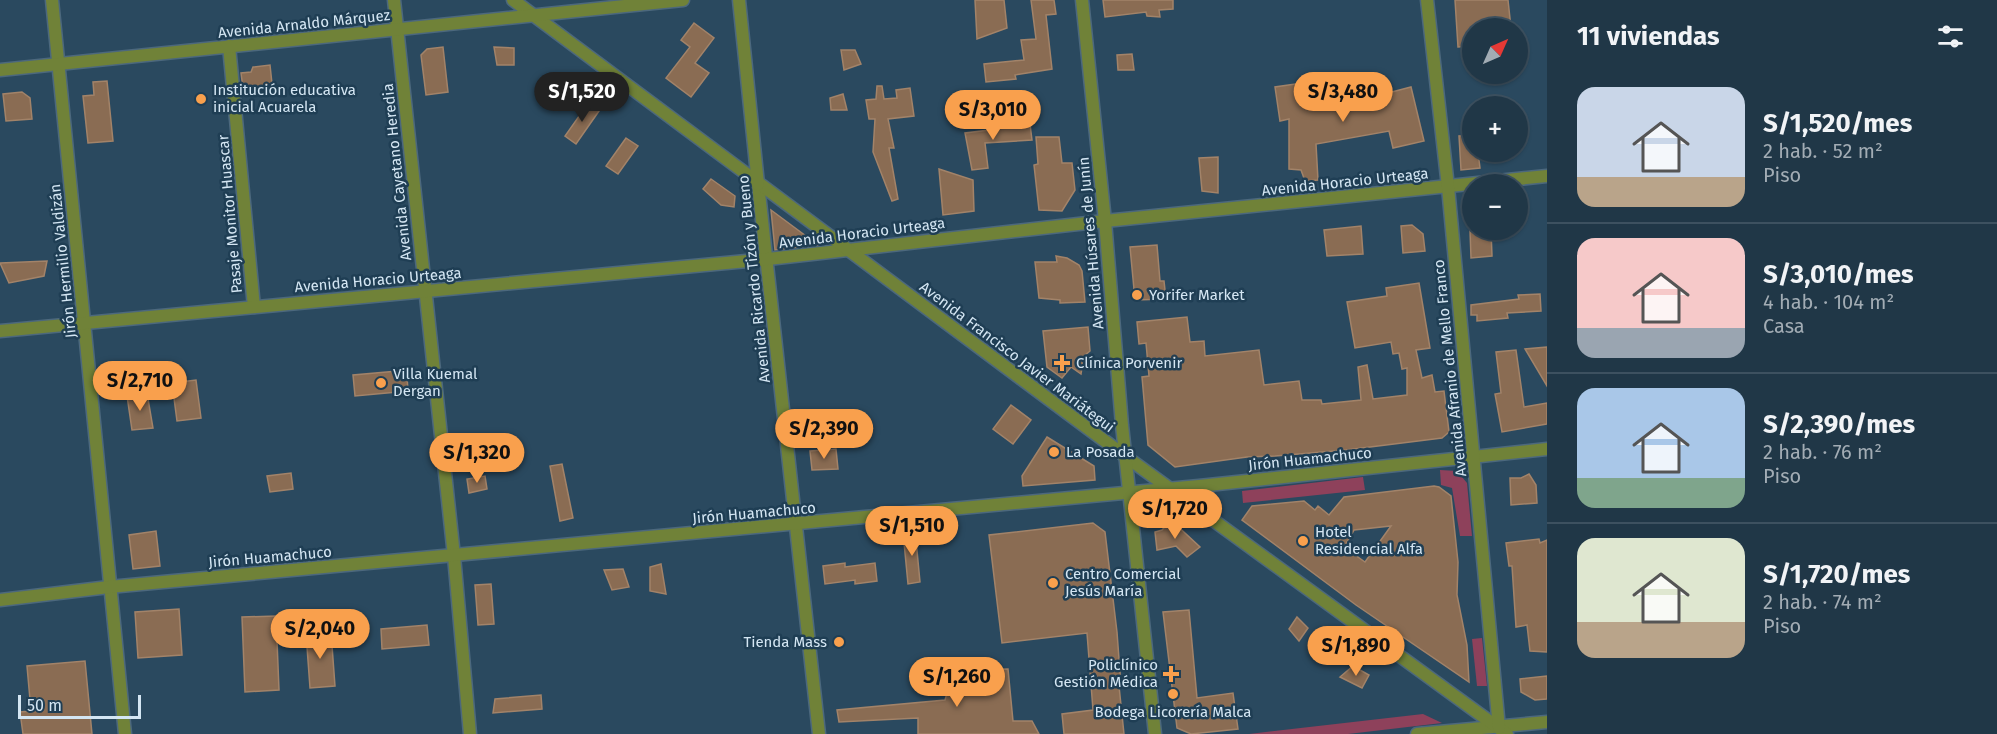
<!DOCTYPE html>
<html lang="es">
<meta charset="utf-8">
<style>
:root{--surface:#203747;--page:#2d4252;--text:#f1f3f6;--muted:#a2acb4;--line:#3d5160;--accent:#f9a04d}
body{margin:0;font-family:"Fira Sans",sans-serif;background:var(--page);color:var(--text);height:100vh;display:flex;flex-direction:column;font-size:22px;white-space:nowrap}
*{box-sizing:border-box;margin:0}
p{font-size:20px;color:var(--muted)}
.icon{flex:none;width:33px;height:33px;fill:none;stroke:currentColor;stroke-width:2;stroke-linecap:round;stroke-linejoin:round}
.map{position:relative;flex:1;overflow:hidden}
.drawer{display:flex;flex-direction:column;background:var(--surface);width:450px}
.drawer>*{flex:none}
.needle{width:39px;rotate:45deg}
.fabs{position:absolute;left:1462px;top:18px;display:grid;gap:12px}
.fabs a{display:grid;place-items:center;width:66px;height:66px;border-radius:50%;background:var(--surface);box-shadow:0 2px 4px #0004,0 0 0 2px var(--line);font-size:30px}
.scale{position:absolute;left:18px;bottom:15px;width:123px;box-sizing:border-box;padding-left:6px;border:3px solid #d4e6f3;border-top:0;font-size:16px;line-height:21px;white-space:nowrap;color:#d4e6f3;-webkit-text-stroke:4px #1f3e54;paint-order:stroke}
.price{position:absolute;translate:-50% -51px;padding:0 14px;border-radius:21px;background:var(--accent);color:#111;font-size:20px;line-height:39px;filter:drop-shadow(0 2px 3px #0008)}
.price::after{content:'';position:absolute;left:50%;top:36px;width:18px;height:14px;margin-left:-9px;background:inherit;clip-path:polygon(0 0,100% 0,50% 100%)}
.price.on{background:#222;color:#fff}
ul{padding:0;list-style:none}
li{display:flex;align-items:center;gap:18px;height:150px;padding:0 30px}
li+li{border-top:2px solid var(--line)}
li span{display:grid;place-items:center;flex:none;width:168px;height:120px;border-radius:18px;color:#555}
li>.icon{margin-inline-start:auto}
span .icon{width:72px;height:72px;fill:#fffc;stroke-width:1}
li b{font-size:26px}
h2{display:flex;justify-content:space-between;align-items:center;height:72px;padding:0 30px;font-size:26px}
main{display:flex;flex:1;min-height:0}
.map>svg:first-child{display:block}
</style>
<main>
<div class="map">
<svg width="1547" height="734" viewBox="0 0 1547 734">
<rect width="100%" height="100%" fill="#2a495f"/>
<g fill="#8e415b">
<path d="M1440 470 1457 471 1467 483 1472 536H1460L1452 488 1441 485Z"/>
<path d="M1363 477 1365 490 1243 503 1242 491Z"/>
<path d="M1482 638 1487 686H1477L1472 639Z"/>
<path d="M1423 714 1442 723 1348 734H1249Z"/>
</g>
<g fill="#8a6c53" stroke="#a28369" stroke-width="1.5" fill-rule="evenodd">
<path d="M975 0H1004L1007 28 977 39Z"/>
<path d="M1031 0H1054L1056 14 1046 15 1052 69 1015 75 1016 79 986 82 984 64 1024 60 1021 40 1036 39Z"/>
<path d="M1103 0H1173V9L1159 10 1160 17 1147 16 1146 12 1105 17Z"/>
<path d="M1455 0H1508L1511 28H1473V46L1458 47Z"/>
<path d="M694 23 714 38 695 63 709 73 691 97 666 78 690 47 681 40Z"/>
<path d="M443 47 448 92 426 95 421 55 427 49Z"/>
<path d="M494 47 514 48V65H497Z"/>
<path d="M841 50H855L861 64 844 70Z"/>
<path d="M1132 54 1134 70H1118L1117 55Z"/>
<path d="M270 65 273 93 244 96 241 73 251 72 253 67Z"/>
<path d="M107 81 113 141 88 143 83 96 94 95 93 82Z"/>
<path d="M1302 83 1304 101 1337 95 1339 109 1385 98 1384 94 1411 87 1424 141 1393 148 1389 131 1316 144 1318 180 1305 181 1301 170 1289 169V119L1280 121 1275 87Z"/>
<path d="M877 86H882L884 99 897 98 896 90 910 88 914 116 888 119 894 148H889L898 199 892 201 873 152 875 119H869L866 100 876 99Z"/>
<path d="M22 92 30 98 32 119 6 121 3 94Z"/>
<path d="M843 94 847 110H831L830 98Z"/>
<path d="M589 102 599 111 576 144 565 136Z"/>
<path d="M1030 124 1032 140 985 143 988 168 972 170 965 133 989 130 988 127Z"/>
<path d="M1473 135V152H1478L1480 168 1461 170 1459 136Z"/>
<path d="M1036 137H1059L1062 163H1072L1075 190 1062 211 1039 210 1034 165 1038 164Z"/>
<path d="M626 138 638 146 618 174 606 166Z"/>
<path d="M1218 157V193L1202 191 1199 158Z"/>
<path d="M939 169 973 180 974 211 943 215Z"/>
<path d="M711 179 735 196 734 207 721 205 703 189Z"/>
<path d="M771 210 818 245 775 250Z"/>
<path d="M1412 225 1423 234 1425 251 1403 253 1401 226Z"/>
<path d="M1361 226 1363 254 1327 256 1324 230Z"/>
<path d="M1470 230H1491L1492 256 1471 258Z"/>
<path d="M1157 245 1160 281H1164L1166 299 1135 300 1130 247Z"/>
<path d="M1056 256 1067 258 1079 265 1082 271 1085 302 1060 303V300L1039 298 1035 262H1057Z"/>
<path d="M47 261 44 276 9 283 0 263Z"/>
<path d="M1419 283 1430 348 1416 350 1422 378 1432 375 1435 392 1444 391 1449 432 1442 438 1346 450 1275 456 1247 457 1175 467 1148 445 1142 377 1149 376 1146 343 1139 344 1137 322 1187 317 1190 342 1204 341 1205 356 1259 350 1264 385 1299 381 1302 400H1321L1322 404 1361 400 1358 367 1367 365 1373 399 1407 395V368L1402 369 1399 353 1393 354 1391 342 1355 348 1347 302 1387 296 1386 288Z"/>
<path d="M1540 294 1541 311 1507 313 1508 318 1477 321V315H1471V305L1519 299 1518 295Z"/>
<path d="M1088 327 1090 351 1084 356 1081 374 1071 367 1062 378 1047 367 1043 331Z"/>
<path d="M1547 347V386L1525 349Z"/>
<path d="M1516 350 1524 407 1547 403V424L1502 432 1495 394 1501 393 1496 352Z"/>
<path d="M398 371 404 372 407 376 408 391 355 396 353 375Z"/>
<path d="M196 380 201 418 177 421 172 383Z"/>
<path d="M147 393 153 428 132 430 127 396Z"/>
<path d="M1011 405 1031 420 1013 444 993 429Z"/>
<path d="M1047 437 1094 466 1095 480 1023 486 1022 476Z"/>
<path d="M836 449 838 469 812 470 810 451Z"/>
<path d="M562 464 573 518 560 521 550 466Z"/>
<path d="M291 473 293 489 270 492 267 476Z"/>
<path d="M1529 474 1536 485 1537 503 1511 505 1510 478H1521Z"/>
<path d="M485 476 487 489 469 493 467 479Z"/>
<path d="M1434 486 1439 487 1451 496 1458 562 1457 595 1467 645 1469 682 1356 605 1242 520 1252 506 1304 501 1315 510 1318 506 1329 515 1344 497ZM1391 526 1365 562 1344 547 1354 530Z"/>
<path d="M1171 520 1200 547 1187 557 1176 546 1157 550 1155 532 1162 530Z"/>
<path d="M1093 523 1105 532 1117 632 1121 686H1119L1124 734H1064L1062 714 1093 710 1087 633 1002 643 989 535Z"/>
<path d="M915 530 920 582 908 584 903 532Z"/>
<path d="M156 531 160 566 133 569 129 535Z"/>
<path d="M1539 539 1540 543 1547 540V652L1530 651 1527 625 1516 627 1512 566H1509L1506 543Z"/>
<path d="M845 563V567L875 563 877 581 855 584V580L825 584 823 566Z"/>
<path d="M661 564 666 594 650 591V567Z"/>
<path d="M623 569 629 587 612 590 604 570Z"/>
<path d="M491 584 494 624 478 625 475 585Z"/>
<path d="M179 609 182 655 138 658 135 612Z"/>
<path d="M1189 610 1197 698 1233 693 1238 729 1191 734 1177 728 1163 612Z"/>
<path d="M276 616 279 690 245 692 242 617Z"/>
<path d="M1297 617 1308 628 1299 641 1289 629Z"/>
<path d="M427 625 429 645 382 649 381 629Z"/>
<path d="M331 632 335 686 310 688 306 633Z"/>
<path d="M85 661 92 734H23L20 712 31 711 27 666Z"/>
<path d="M1353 666 1369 675 1362 688 1340 677Z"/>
<path d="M1008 669 1013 721H1032L1039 734H918V718L839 722 837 710 945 700 954 670Z"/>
<path d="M1547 676V699L1535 700 1521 692 1520 679Z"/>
<path d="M541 695 542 709 493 713 495 699Z"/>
</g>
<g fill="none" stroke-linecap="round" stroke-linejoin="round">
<defs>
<g id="minor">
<path d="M52 0 125 734"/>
<path d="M394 0 454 556 470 734"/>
<path d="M229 46 254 307"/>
<path d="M758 184 819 734"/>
<path d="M0 331 768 259 1105 221 1547 176"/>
<path d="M0 600 109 587 1199 486 1547 449"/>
<path d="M1417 734 1547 722"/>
</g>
<g id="tertiary">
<path d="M513 0 1125 456 1507 734"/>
<path d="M739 0 758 184"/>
<path d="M1082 0 1105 221 1122 425 1155 734"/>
<path d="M1427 0 1448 187 1499 728"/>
<path d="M0 70 683 0"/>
</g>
</defs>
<use href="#minor" stroke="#4c687d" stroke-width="15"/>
<use href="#tertiary" stroke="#4c687d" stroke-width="15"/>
<use href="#minor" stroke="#708238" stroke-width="12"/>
<use href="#tertiary" stroke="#708238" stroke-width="12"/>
</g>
<g fill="#f9a04d" stroke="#1f3e54" stroke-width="2">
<circle cx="201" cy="99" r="6"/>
<circle cx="1137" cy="295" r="6"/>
<path d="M1059 354h6v6h6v6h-6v6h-6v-6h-6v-6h6z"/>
<circle cx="381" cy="383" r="6"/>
<circle cx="1054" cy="452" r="6"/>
<circle cx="1303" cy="541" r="6"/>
<circle cx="1053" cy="583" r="6"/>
<circle cx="839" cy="642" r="6"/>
<path d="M1168 665h6v6h6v6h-6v6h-6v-6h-6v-6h6z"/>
<circle cx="1173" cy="694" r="6"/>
</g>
<g text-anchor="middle" stroke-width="5" stroke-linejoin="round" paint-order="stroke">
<g font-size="15" fill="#d4e6f3" stroke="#1f3e54">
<text transform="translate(304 24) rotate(-6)" y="5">Avenida Arnaldo Márquez</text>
<text transform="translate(397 172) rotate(-96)" y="5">Avenida Cayetano Heredia</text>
<text transform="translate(1345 182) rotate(-6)" y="5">Avenida Horacio Urteaga</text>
<text transform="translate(230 214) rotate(-95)" y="5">Pasaje Monitor Huascar</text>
<text transform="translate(862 233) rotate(-7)" y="5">Avenida Horacio Urteaga</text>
<text transform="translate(1091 243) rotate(-95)" y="5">Avenida Húsares de Junín</text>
<text transform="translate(63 261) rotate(-96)" y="5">Jirón Hermilio Valdizán</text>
<text transform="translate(754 279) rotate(-96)" y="5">Avenida Ricardo Tizón y Bueno</text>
<text transform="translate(378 280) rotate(-5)" y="5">Avenida Horacio Urteaga</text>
<text transform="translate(1017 357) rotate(37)" y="5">Avenida Francisco Javier Mariátegui</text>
<text transform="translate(1450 368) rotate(-96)" y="5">Avenida Afranio de Mello Franco</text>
<text transform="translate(1310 459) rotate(-6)" y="5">Jirón Huamachuco</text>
<text transform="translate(754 513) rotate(-5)" y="5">Jirón Huamachuco</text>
<text transform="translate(270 557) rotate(-5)" y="5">Jirón Huamachuco</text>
</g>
<g font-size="15" fill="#d4e6f3" stroke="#1f3e54" text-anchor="start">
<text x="213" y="95">Institución educativa<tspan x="213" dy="17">inicial Acuarela</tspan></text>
<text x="1149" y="300">Yorifer Market</text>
<text x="1076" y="368">Clínica Porvenir</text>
<text x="393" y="379">Villa Kuemal<tspan x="393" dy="17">Dergan</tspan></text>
<text x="1066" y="457">La Posada</text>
<text x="1315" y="537">Hotel<tspan x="1315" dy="17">Residencial Alfa</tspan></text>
<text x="1065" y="579">Centro Comercial<tspan x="1065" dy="17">Jesús María</tspan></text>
<text x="827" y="647" text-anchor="end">Tienda Mass</text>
<text x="1158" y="670" text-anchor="end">Policlínico<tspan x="1158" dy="17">Gestión Médica</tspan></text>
<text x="1173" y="717" text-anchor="middle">Bodega Licorería Malca</text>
</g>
</g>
</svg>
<div class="fabs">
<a><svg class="needle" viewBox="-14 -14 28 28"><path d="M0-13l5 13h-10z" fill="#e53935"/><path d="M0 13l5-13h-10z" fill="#a2acb4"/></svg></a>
<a>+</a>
<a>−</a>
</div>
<div class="scale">50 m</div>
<b class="price on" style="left:582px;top:123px">S/1,520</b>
<b class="price" style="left:1343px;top:123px">S/3,480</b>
<b class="price" style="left:993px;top:141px">S/3,010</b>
<b class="price" style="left:140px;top:412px">S/2,710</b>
<b class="price" style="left:824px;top:460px">S/2,390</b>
<b class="price" style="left:477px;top:484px">S/1,320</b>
<b class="price" style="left:1175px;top:540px">S/1,720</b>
<b class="price" style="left:912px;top:557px">S/1,510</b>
<b class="price" style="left:320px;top:660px">S/2,040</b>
<b class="price" style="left:1356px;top:677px">S/1,890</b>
<b class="price" style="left:957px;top:708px">S/1,260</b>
</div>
<section class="drawer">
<h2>11 viviendas<svg class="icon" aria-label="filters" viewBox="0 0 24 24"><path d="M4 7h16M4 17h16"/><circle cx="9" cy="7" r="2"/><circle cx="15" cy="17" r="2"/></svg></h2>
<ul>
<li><span style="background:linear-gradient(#c9d6e8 75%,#b9a48a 0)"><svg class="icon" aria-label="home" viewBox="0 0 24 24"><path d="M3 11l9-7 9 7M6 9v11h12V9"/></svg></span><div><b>S/1,520/mes</b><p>2 hab. · 52 m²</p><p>Piso</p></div></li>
<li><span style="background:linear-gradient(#f6c9c9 75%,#9aa5b1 0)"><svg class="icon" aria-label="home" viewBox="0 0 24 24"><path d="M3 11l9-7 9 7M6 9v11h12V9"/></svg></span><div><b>S/3,010/mes</b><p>4 hab. · 104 m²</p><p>Casa</p></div></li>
<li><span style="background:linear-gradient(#a9c7e8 75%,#7fa58c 0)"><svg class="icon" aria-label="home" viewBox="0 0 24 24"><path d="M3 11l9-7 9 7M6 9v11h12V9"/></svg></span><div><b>S/2,390/mes</b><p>2 hab. · 76 m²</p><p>Piso</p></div></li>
<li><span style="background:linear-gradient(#dfe7d0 70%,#b9a48a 0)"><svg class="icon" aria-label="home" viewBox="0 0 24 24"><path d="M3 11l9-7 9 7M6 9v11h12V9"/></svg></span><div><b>S/1,720/mes</b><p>2 hab. · 74 m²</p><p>Piso</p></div></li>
</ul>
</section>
</main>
